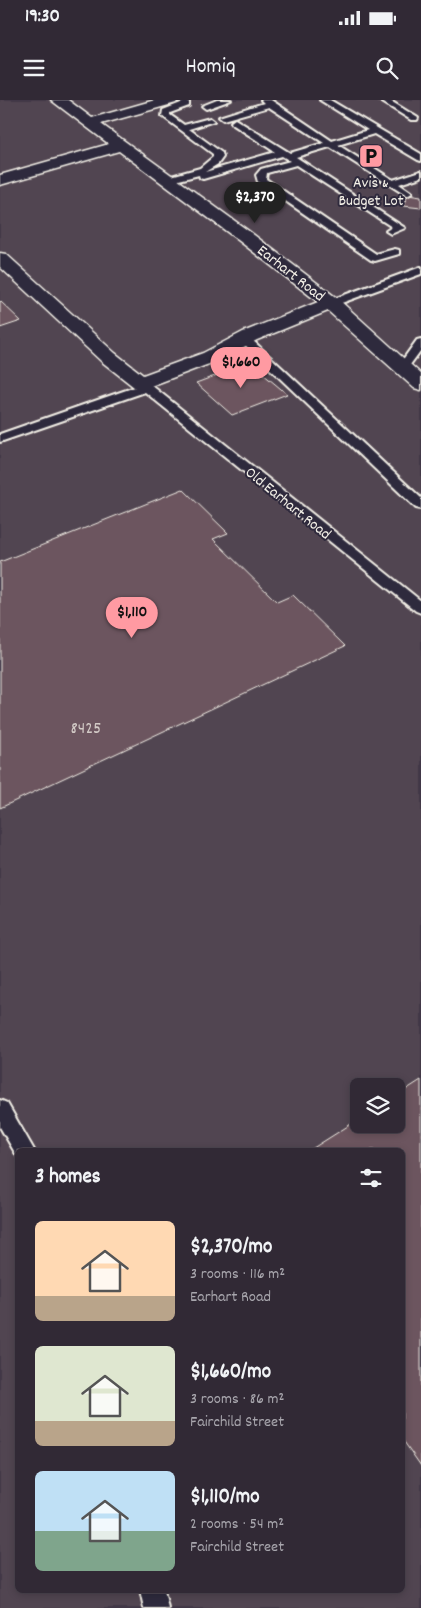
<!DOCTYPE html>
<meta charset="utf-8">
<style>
:root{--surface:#312935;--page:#39313d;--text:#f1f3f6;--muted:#a8a6ad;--line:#4c4550;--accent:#ff9aa2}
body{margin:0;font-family:Dekko,sans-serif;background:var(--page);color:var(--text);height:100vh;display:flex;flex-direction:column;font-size:19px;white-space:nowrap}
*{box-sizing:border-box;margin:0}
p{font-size:16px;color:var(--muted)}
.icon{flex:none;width:28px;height:28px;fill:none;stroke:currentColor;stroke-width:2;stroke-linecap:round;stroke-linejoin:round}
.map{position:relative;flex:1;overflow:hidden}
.panel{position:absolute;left:15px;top:1048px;width:390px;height:445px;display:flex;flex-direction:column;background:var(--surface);border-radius:8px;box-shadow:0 2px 8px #0003,0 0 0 1px var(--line)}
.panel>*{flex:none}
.buttons{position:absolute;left:350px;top:978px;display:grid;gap:10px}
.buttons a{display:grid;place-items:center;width:55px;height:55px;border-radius:8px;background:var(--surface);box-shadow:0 2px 8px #0003,0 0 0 1px var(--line);font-size:25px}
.price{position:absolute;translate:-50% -42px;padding:0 11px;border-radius:18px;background:var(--accent);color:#111;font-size:16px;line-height:32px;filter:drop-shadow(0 1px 2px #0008)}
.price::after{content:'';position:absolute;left:50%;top:30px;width:15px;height:11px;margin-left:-8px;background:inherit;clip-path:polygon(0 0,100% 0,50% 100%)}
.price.on{background:#222;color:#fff}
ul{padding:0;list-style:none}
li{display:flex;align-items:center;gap:15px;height:125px;padding:0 20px}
li span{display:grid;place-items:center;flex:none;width:140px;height:100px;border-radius:8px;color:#555}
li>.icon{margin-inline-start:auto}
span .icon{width:60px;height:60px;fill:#fffc;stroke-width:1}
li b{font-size:21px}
h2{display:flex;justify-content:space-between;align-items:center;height:60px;padding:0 20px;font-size:21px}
.status{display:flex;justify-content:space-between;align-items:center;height:35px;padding:0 25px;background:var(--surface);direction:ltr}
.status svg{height:14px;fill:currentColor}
header{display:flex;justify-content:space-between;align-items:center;height:65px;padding:0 20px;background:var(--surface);font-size:22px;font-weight:600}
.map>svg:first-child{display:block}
</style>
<div class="status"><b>19:30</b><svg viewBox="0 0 49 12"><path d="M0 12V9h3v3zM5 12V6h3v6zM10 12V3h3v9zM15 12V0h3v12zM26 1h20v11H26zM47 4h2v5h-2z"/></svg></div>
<header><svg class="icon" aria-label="menu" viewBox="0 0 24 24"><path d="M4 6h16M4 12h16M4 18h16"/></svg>Homiq<svg class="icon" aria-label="search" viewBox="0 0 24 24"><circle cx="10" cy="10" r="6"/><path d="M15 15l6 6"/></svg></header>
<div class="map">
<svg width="421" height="1508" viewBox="0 0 421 1508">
<rect width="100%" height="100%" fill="#413747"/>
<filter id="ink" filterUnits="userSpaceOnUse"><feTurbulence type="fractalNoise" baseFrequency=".02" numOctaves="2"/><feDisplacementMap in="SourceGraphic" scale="10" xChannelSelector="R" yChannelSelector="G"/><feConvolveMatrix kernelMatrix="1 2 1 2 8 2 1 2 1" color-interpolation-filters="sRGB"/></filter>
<g filter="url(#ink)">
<path fill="#514451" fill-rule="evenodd" d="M0 0H421V1508H0ZM359 986H396V1024H359ZM18 1050H402V1490H18Z"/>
<g fill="#6c555e" stroke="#f4f1e8">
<path d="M408 95 421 97V108L403 106Z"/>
<path d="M0 201 21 221 0 228Z"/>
<path d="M250 263 287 294 232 315 196 283Z"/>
<path d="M183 389 228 433 213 439 277 502 293 495 345 546 0 708V462Z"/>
<path d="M421 980V1366L402 1339V1050H310L359 1019V1024H396V996Z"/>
</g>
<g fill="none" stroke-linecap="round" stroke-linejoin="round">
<defs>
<g id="lane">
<path d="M217 0H231L206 9 202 6Z"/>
<path d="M261 0H271L332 41 368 30 320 0H330L421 54V61L418 60 374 34 338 45 393 80 421 71V77L399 84 412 93 407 96 330 47 296 57 405 128 391 134 386 131 392 127 296 65 267 73 266 79 376 154 395 149 399 150V154L375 161 371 160 258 82 256 75 261 69 290 61 282 56 203 79 200 78 199 75 167 83 164 82V78L200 68 213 57V54L162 16 163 10 186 1 189 2V6L170 13V15L184 25 210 18 214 21 189 29 222 53 223 57 218 64 205 72 275 52 232 24 231 22 235 19 290 53 324 43 269 7 223 20 219 17 264 3Z"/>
<path d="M379 0H389L418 18 417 20H411Z"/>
<path d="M421 167V174L336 205H328L327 203 328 201Z"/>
<path d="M245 236 249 237 421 398V409L416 408 241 241 239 239Z"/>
<path d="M421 239V250L407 269H399L397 267 399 265 417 240Z"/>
<path d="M141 280 151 285 421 501V513L416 511 145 292 0 342V334L138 286 135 283Z"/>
<path d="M0 1000 7 1003 34 1050H18L17 1056 0 1027Z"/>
<path d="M140 1490H164L168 1508H144Z"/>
</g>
<path id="street" d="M51 0H68L92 18 155 0H178L176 3 101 24 250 132 338 199 421 274V290L414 288 328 211 257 240 217 261 148 287 141 289 134 287 101 261 0 167V153L6 154 115 253 143 275 203 253 243 232 318 202 238 140 119 51 0 85V75L109 44Z"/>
</defs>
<use href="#lane" stroke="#f4f1e8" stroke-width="4"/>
<use href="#street" stroke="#f4f1e8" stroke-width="3"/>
<use href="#lane" fill="#2f2a3d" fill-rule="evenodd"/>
<use href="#street" fill="#2f2a3d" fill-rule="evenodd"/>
</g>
</g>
<defs>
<symbol id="parking-square" viewBox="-11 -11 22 22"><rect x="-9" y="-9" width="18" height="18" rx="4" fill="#ff9aa2" stroke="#2f2a3d"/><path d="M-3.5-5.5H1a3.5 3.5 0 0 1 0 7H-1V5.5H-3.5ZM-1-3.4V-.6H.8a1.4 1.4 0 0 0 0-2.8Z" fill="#111"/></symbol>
</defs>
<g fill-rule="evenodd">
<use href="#parking-square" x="357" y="42" width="28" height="28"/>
</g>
<g text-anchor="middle" stroke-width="4" stroke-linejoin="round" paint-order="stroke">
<g font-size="16" fill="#f4f1e8" stroke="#2f2a3d">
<text x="371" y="87">Avis &amp;<tspan x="371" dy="18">Budget Lot</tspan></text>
</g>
<g font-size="16" fill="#f4f1e8" stroke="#2f2a3d">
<text transform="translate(292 172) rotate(38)" y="6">Earhart Road</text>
<text transform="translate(289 402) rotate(39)" y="6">Old Earhart Road</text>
</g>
<g font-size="18" fill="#d2cac6">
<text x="86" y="633">8425</text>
</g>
</g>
</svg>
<div class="buttons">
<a><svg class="icon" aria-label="layers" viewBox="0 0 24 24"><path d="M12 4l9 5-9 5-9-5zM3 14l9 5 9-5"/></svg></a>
</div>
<b class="price on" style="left:255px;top:124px">$2,370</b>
<b class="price" style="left:241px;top:289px">$1,660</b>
<b class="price" style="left:132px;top:539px">$1,110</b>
<section class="panel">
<h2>3 homes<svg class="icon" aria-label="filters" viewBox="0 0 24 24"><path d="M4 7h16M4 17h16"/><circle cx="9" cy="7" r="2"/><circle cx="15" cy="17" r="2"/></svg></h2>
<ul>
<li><span style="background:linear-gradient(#ffd9b3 75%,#b9a48a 0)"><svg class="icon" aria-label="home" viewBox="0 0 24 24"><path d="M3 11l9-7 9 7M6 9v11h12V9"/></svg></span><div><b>$2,370/mo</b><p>3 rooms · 116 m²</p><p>Earhart Road</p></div></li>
<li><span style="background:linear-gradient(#dfe7d0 75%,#b9a48a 0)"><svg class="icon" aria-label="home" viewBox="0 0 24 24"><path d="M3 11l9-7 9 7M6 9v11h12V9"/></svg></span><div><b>$1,660/mo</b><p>3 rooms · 86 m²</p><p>Fairchild Street</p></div></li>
<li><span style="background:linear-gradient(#bfe0f5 60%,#7fa58c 0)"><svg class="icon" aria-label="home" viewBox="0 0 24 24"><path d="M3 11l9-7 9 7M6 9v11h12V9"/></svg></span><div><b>$1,110/mo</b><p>2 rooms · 54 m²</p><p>Fairchild Street</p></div></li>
</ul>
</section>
</div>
